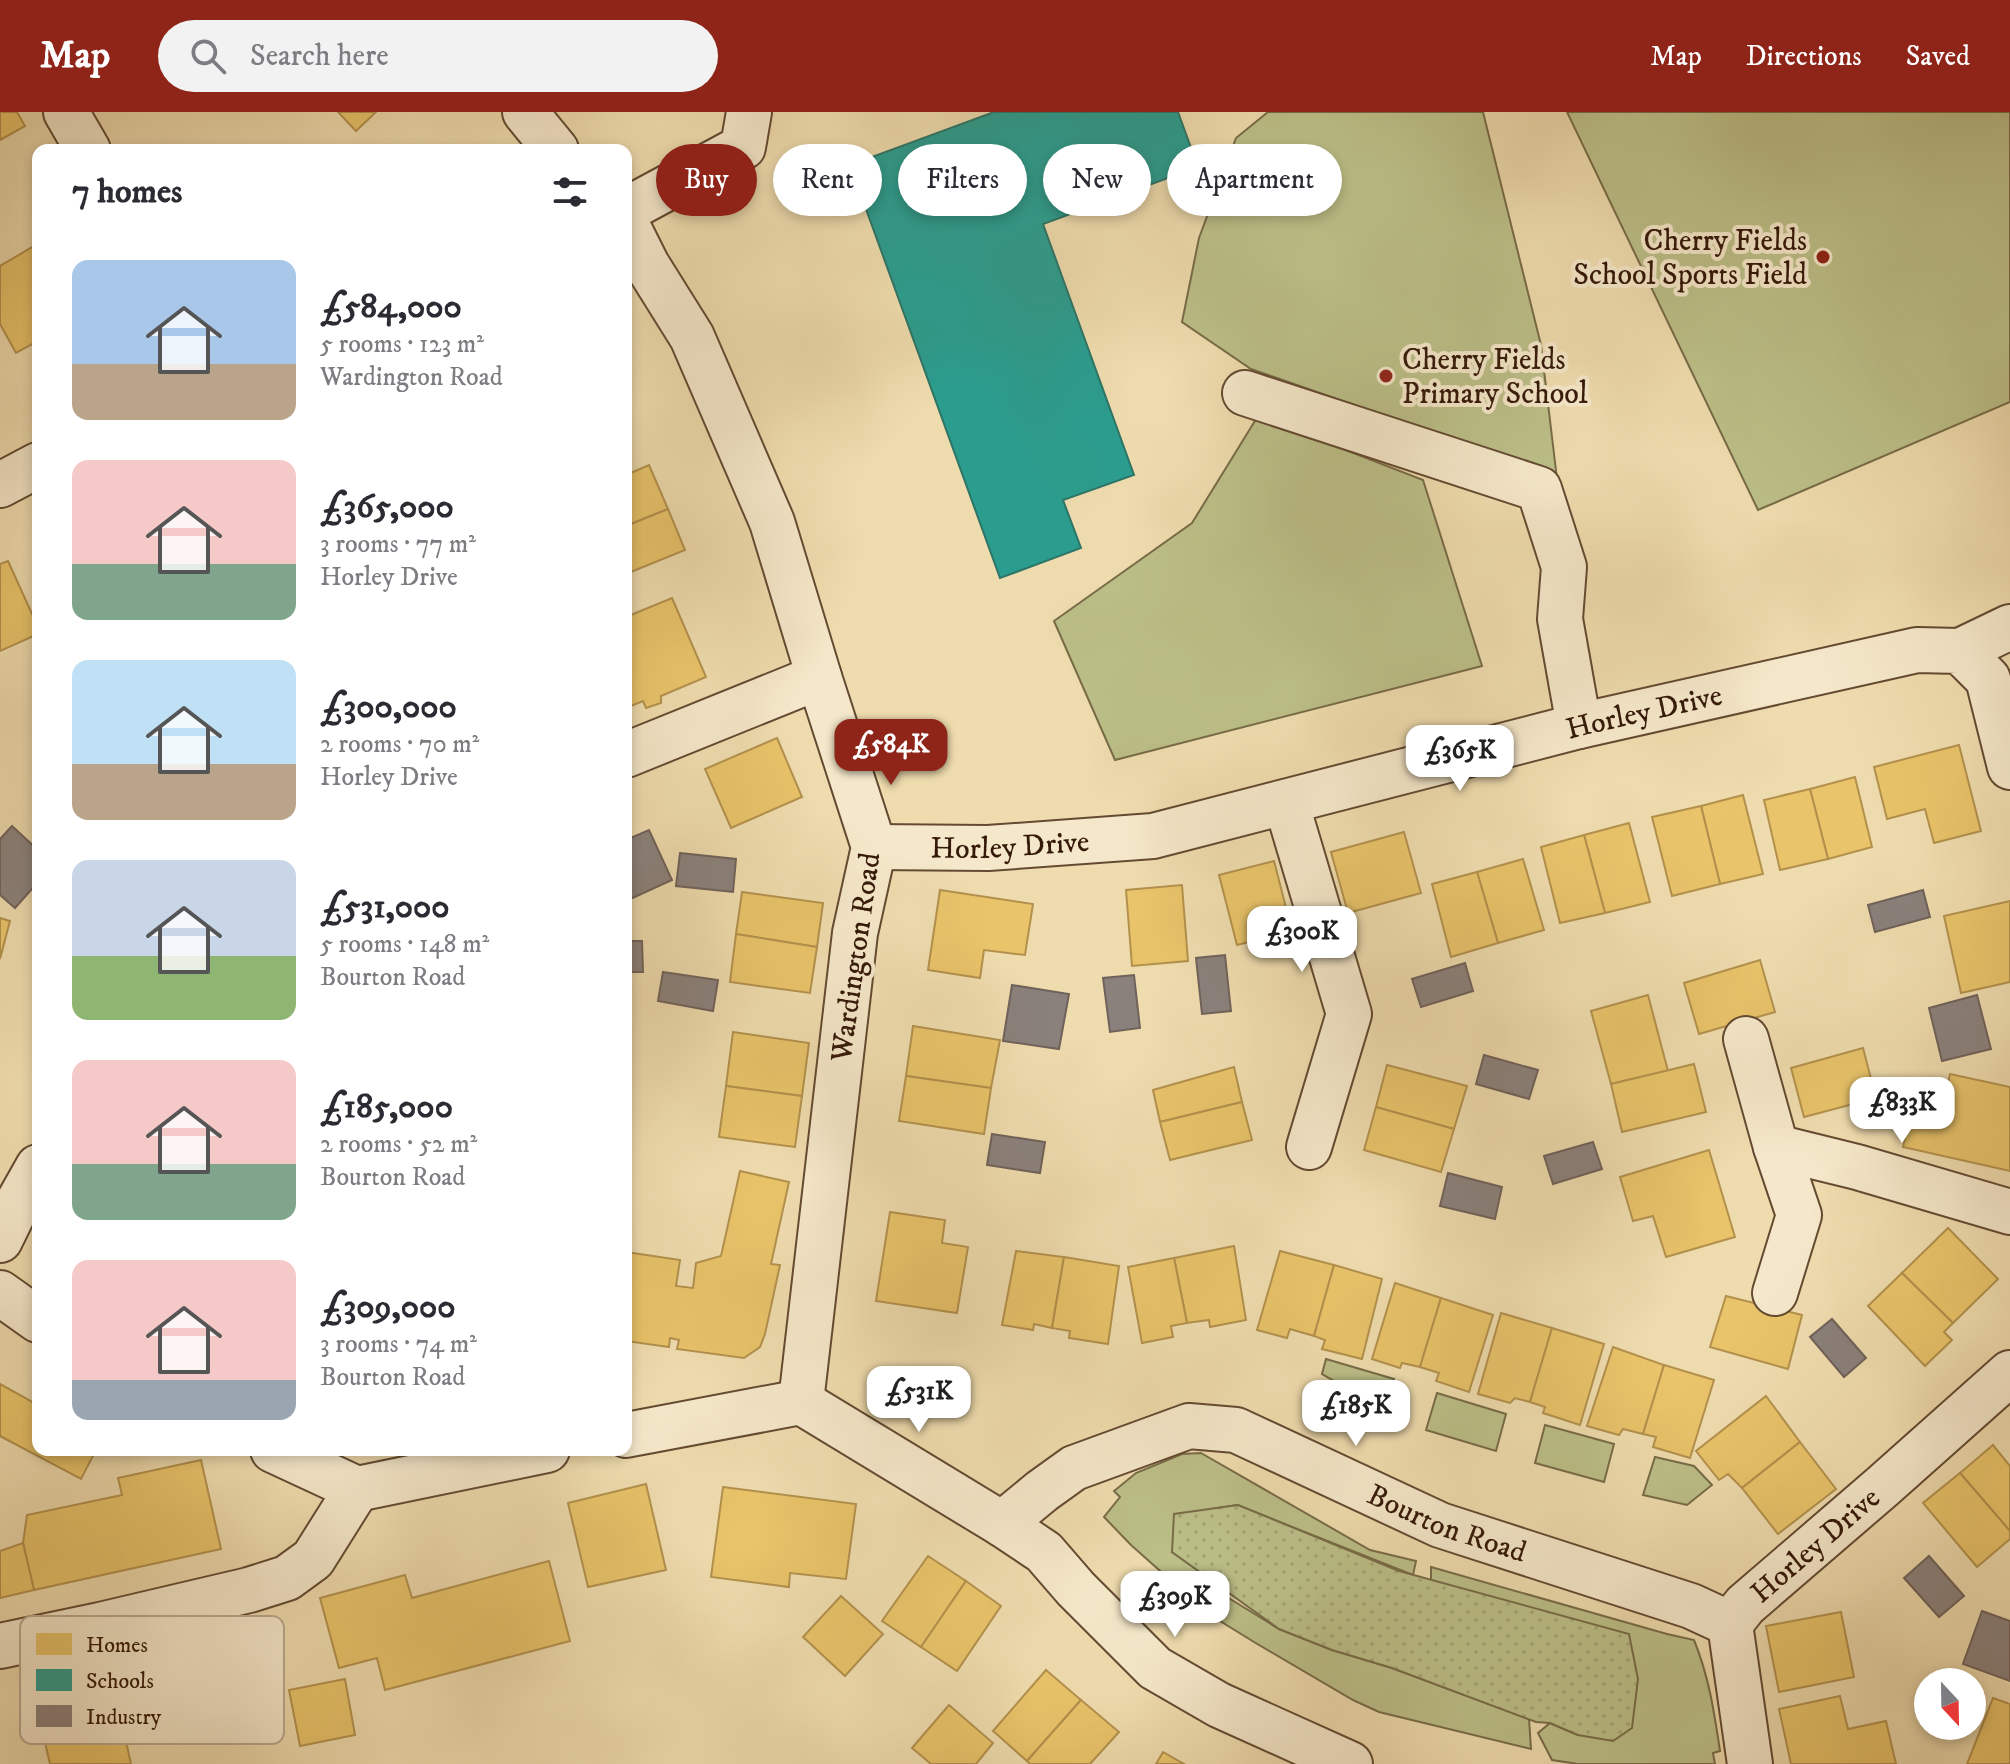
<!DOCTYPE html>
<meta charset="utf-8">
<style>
:root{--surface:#fff;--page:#f2f2f3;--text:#2b2b33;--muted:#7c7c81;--accent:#8f2418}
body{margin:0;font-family:"IM FELL DW Pica",serif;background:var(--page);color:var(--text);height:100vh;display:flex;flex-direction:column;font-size:30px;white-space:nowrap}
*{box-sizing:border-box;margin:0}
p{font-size:26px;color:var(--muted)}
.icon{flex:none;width:44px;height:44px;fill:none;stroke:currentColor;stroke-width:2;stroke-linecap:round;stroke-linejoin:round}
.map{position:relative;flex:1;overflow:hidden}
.drawer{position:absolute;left:32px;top:32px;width:600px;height:1312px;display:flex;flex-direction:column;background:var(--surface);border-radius:16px;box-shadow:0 4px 12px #0003}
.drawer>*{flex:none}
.top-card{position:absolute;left:656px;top:32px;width:760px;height:72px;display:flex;gap:16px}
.needle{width:52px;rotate:158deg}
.controls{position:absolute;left:1914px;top:1556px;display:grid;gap:16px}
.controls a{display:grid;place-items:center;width:72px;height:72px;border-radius:50%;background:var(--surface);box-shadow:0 4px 12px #0003;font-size:40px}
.price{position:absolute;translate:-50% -68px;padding:0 18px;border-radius:16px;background:#fff;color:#222;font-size:26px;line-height:52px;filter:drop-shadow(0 2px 4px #0008)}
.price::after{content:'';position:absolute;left:50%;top:48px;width:24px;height:18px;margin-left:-12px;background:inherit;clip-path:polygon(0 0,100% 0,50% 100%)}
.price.on{background:var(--accent);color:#fff}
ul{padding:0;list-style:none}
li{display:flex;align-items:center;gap:24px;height:200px;padding:0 40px}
li span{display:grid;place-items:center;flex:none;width:224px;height:160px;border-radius:16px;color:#555}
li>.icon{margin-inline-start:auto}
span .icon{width:96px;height:96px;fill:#fffc;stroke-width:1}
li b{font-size:34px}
h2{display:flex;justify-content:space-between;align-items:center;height:96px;padding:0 40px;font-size:34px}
.chip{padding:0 28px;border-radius:36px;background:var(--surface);box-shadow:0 4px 12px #0003;font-size:28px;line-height:72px}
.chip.on{background:var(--accent);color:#fff}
header{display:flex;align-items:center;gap:48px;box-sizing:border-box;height:112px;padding:0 40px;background:var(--accent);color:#fff}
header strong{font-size:38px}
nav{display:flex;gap:44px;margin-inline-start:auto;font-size:28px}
.search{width:560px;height:72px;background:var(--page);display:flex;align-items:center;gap:20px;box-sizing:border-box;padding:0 28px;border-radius:44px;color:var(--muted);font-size:30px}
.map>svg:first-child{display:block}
</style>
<header>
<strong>Map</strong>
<div class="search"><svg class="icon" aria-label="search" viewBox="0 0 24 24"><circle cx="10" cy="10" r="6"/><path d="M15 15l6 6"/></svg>Search here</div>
<nav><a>Map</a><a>Directions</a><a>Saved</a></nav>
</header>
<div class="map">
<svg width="2010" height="1652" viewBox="0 0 2010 1652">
<defs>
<pattern id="park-dots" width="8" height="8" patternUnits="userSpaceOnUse" patternTransform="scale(2)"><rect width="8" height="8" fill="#bcbf88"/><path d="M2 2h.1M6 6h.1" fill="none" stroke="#a2a474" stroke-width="1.8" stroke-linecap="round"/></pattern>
</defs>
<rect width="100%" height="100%" fill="#efdcae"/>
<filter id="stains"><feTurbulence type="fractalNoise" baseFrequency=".0025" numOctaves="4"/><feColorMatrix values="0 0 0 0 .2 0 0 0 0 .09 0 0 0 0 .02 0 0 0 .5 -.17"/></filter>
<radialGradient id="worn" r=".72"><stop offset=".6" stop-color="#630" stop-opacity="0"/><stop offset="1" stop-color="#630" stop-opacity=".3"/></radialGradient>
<g fill="#bcbf88" stroke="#786c48" stroke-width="2">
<path d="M1268 0H1483L1541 233 1557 367 1394 307 1251 257 1182 210 1199 126 1236 26Z"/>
<path d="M1567 0H2010V290L1758 398Z"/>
<path d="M1258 304 1423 368 1482 554 1115 648 1054 509 1192 411Z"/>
<path d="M1326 1247 1394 1267 1386 1299 1322 1262Z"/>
<path d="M1437 1281 1506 1302 1496 1339 1426 1318Z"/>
<path d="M1545 1313 1614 1332 1604 1370 1535 1351Z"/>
<path d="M1201 1341 1370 1438 1416 1449 1413 1463 1237 1393 1212 1397 1172 1440 1202 1461 1177 1474 1131 1433 1104 1405 1120 1385 1114 1379 1136 1361 1182 1342Z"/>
<path d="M1655 1345 1694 1354 1712 1373 1687 1393 1643 1383Z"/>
<path d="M1431 1455 1667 1522 1694 1528C1709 1565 1714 1599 1720 1639L1713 1641 1715 1652H1578L1552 1648 1538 1621 1550 1611 1578 1623 1431 1467Z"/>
<path d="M1214 1477 1279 1517 1332 1538 1392 1556 1529 1607 1531 1637 1379 1600 1353 1588 1254 1530 1199 1496 1191 1486Z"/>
</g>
<path fill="url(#park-dots)" stroke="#786c48" stroke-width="2" d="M1238 1393 1399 1459 1629 1522 1638 1567 1632 1616 1613 1629 1578 1623 1550 1611 1536 1610 1392 1556 1332 1538 1279 1517 1172 1440 1174 1402Z"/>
<g fill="#e9c46a" stroke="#b3914d" stroke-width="2">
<path d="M0 0H17L25 14 0 28Z"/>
<path d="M338 0H376L356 19Z"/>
<path d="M34 134 38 141V229L16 241 0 212V154Z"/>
<path d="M649 353 668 397 626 414V363Z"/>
<path d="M668 397 685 438 626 462V414Z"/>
<path d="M8 449 38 515V522L0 539V452Z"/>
<path d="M672 486 706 565 661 584V591L646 596 643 589 626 596V543L631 541 626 529V505Z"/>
<path d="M777 626 802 685 731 716 705 657Z"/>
<path d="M1959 633 1981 719 1934 731 1925 697 1887 707 1874 655Z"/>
<path d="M1855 665 1872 735 1828 747 1810 677Z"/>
<path d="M1810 677 1828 747 1780 758 1764 688Z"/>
<path d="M1743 683 1763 762 1720 772 1701 694Z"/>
<path d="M1701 694 1720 772 1672 784 1652 705Z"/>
<path d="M1629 711 1650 790 1605 801 1584 723Z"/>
<path d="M1404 720 1421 781 1348 801 1331 740Z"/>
<path d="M1584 723 1605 801 1560 811 1541 735Z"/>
<path d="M1523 747 1544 818 1498 831 1477 760Z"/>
<path d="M1274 749 1292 819 1237 833 1219 763Z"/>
<path d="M1477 760 1498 831 1451 845 1432 772Z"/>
<path d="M1182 773 1188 849 1132 854 1126 778Z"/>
<path d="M940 778 1033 792 1025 843 984 838 980 866 928 858Z"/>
<path d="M742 780 823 791 817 835 736 822Z"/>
<path d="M2010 789V870L1961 881 1944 804Z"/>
<path d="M0 806 10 809 0 847Z"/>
<path d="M736 822 817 835 810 881 730 870Z"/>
<path d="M1760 848 1775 900 1699 922 1684 871Z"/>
<path d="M1648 883 1668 959 1611 972 1591 899Z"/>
<path d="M913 914 1000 928 991 976 906 964Z"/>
<path d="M733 920 809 931 802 984 726 974Z"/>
<path d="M1863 936 1876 986 1804 1005 1791 956Z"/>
<path d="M1694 952 1706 1000 1622 1020 1611 972Z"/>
<path d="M1387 953 1467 974 1454 1017 1376 995Z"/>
<path d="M1234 955 1242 990 1160 1010 1153 978Z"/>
<path d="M1950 962 2010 975V1059L1903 1035 1914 981 1944 988Z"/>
<path d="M906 964 991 976 984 1022 899 1009Z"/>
<path d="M726 974 802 984 795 1035 719 1025Z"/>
<path d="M1242 990 1252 1028 1170 1048 1160 1010Z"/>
<path d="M1376 995 1454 1017 1441 1060 1364 1038Z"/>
<path d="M1709 1038 1735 1125 1666 1145 1653 1104 1633 1109 1620 1065Z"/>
<path d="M740 1059 789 1070 771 1152 780 1153 765 1222 760 1235 744 1246 677 1237 679 1228 670 1226 669 1235 626 1229V1140L680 1148 676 1174 693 1176 696 1151 721 1144Z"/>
<path d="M890 1100 945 1108 942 1131 968 1135 957 1201 876 1189Z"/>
<path d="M1948 1116 1998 1167 1953 1211 1902 1161Z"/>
<path d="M1234 1134 1246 1208 1210 1215 1209 1208 1187 1211 1174 1146Z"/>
<path d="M1016 1139 1064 1145 1052 1216 1034 1212 1033 1218 1002 1213Z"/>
<path d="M1280 1139 1334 1153 1314 1224 1290 1217 1287 1226 1257 1218Z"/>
<path d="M1064 1145 1119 1154 1108 1232 1069 1226 1070 1219 1052 1216Z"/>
<path d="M1174 1146 1187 1211 1171 1214 1173 1225 1142 1231 1128 1155Z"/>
<path d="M1334 1153 1382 1167 1362 1247 1322 1237 1325 1228 1314 1224Z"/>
<path d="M1902 1161 1953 1211 1944 1220 1952 1228 1925 1254 1868 1194Z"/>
<path d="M1395 1171 1441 1186 1420 1255 1402 1251 1400 1256 1372 1247Z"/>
<path d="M1726 1184 1802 1203 1788 1257 1710 1235Z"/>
<path d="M1441 1186 1493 1203 1469 1280 1436 1269 1439 1261 1420 1255Z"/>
<path d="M1501 1201 1552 1216 1530 1290 1515 1286 1510 1291 1478 1282Z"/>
<path d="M1552 1216 1604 1232 1580 1313 1543 1301 1545 1295 1530 1290Z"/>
<path d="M1613 1235 1664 1253 1643 1322 1623 1317 1619 1323 1587 1314Z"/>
<path d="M1664 1253 1714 1268 1690 1346 1653 1335 1656 1325 1643 1322Z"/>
<path d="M0 1272 38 1293V1338H96L81 1367 0 1324Z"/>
<path d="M1766 1284 1800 1330 1742 1376 1728 1362 1719 1368 1696 1339Z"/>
<path d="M1800 1330 1836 1377 1778 1422 1742 1376Z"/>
<path d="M1993 1333 2010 1354V1419L1960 1361Z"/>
<path d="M201 1348 221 1437 34 1478 23 1431 27 1403 122 1383 118 1366Z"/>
<path d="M1960 1361 2010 1419V1427L1977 1455 1923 1391Z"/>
<path d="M646 1372 666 1458 588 1475 568 1391Z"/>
<path d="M723 1375 856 1392 846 1467 790 1461 789 1475 711 1465Z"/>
<path d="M23 1431 34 1478 0 1486V1439Z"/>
<path d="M928 1444 966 1469 921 1535 882 1509Z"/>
<path d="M549 1449 570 1529 385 1578 377 1546 339 1556 320 1486 405 1463 412 1486Z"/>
<path d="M966 1469 1001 1494 957 1559 921 1535Z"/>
<path d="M841 1484 883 1522 845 1564 803 1525Z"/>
<path d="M1841 1500 1854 1565 1779 1580 1766 1514Z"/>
<path d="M271 1528 281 1574 122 1611 131 1652H50L32 1575 102 1558 104 1568Z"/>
<path d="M1046 1558 1081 1588 1027 1649 993 1619Z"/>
<path d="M345 1567 355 1623 300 1634 289 1578Z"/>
<path d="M1840 1584 1848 1617 1886 1609 1896 1652H1791L1779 1597Z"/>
<path d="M1993 1586 2010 1592V1652H1967Z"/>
<path d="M1081 1588 1119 1620 1090 1652H1030L1027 1649Z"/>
<path d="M949 1593 993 1631 976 1652H931L912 1636Z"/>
<path d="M1163 1640 1184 1652H1156Z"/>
</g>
<path fill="#2a9d8f" stroke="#2d7567" stroke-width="2" d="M994 0H1178L1198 55 1043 112 1134 363 1063 388 1081 436 1000 466 850 53Z"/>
<g fill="#8a817c" stroke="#70625a" stroke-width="2">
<path d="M12 714 38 738V770L15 796 0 783V727Z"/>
<path d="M649 718 672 768 626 789V728Z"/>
<path d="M680 741 736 747 733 780 676 774Z"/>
<path d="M1923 778 1930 805 1875 820 1868 793Z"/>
<path d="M626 829H642L643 860H626Z"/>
<path d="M1225 843 1231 899 1202 902 1196 846Z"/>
<path d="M1465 851 1473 879 1421 895 1412 867Z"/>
<path d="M663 860 718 868 713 899 658 889Z"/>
<path d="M1134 863 1140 916 1110 920 1103 866Z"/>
<path d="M1012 873 1069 882 1059 937 1003 929Z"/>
<path d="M1977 883 1991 937 1942 949 1929 896Z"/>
<path d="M1484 943 1538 958 1529 987 1476 972Z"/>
<path d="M992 1022 1045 1030 1040 1061 987 1053Z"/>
<path d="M1593 1030 1602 1057 1553 1072 1544 1044Z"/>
<path d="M1448 1061 1502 1075 1495 1107 1440 1094Z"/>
<path d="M1832 1207 1866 1246 1844 1265 1810 1225Z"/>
<path d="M1929 1444 1964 1484 1939 1505 1904 1466Z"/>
<path d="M1982 1499 2010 1509V1569L1963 1552Z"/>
</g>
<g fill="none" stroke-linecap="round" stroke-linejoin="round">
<defs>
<g id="minor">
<path d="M66 0 88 38"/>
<path d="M525 0 556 38"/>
<path d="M626 98 743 35 749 0"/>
<path d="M626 111 647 153 692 225 772 410 819 565 874 735 855 821 801 1290"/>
<path d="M1245 281 1539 377 1564 455 1560 507 1579 614"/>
<path d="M0 373 38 353"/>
<path d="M1960 539 2010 515"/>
<path d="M626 643 819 565"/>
<path d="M1286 690 1349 902 1309 1035"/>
<path id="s1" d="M874 735 988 736 1153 724 1579 614 1917 538 1960 539 1988 567 2010 655"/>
<path d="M1746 927 1776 1035 1799 1103 1775 1181"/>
<path d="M1776 1035 1857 1055 2010 1100"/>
<path d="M0 1128 20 1087 38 1055"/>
<path d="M0 1181 38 1208"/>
<path d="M626 1323 801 1290 1002 1412 1044 1440 1076 1477 1155 1556 1219 1593 1350 1652"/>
<path d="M273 1338 357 1377 547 1338"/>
<path id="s2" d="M1002 1412 1042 1379 1074 1356 1189 1314 1236 1318 1440 1413 1691 1494 1730 1512"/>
<path d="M0 1534 100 1513 249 1478 287 1466 313 1447 357 1377"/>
<path id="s3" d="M1750 1652 1730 1512 1745 1493 1882 1375 2010 1261"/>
</g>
</defs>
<use href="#minor" stroke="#644a32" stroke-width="48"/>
<use href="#minor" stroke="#f5e8ca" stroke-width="44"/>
</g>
<g fill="#8f2418" stroke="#f5e8ca" stroke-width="3">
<circle cx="1823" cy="145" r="8"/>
<circle cx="1386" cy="264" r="8"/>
</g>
<g text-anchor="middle" stroke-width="8" stroke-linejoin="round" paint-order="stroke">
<g font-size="30" fill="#351909" stroke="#f5e8ca" text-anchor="end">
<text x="1807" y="138">Cherry Fields<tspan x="1807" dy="34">School Sports Field</tspan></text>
<text x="1402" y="257" text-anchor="start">Cherry Fields<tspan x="1402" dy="34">Primary School</tspan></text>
</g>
<g font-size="30" fill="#351909" stroke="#f5e8ca">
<text dy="10" stroke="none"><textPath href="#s1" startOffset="786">Horley Drive</textPath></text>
<text dy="10" stroke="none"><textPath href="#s1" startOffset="136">Horley Drive</textPath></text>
<text transform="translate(855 845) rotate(-82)" y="10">Wardington Road</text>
<text dy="10" stroke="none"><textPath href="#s2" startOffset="492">Bourton Road</textPath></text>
<text dy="10" stroke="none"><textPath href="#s3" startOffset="258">Horley Drive</textPath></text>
</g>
</g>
<rect x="20" y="1504" width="264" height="128" rx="12" fill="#f5e8ca" stroke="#bbaa90" stroke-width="2"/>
<rect x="36" y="1521" width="36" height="22" fill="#e9c46a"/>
<rect x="36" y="1557" width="36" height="22" fill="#2a9d8f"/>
<rect x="36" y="1593" width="36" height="22" fill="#8a817c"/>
<g font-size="22" fill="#351909">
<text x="86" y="1540">Homes</text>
<text x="86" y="1576">Schools</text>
<text x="86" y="1612">Industry</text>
</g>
<rect width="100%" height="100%" filter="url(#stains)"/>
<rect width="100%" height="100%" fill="url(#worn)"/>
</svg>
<div class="controls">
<a><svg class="needle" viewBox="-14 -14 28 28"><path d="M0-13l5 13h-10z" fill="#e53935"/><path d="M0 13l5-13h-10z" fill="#7c7c81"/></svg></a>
</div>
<b class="price on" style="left:891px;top:675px">£584K</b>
<b class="price" style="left:1460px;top:681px">£365K</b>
<b class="price" style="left:1302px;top:862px">£300K</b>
<b class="price" style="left:1902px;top:1033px">£833K</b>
<b class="price" style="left:919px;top:1322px">£531K</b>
<b class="price" style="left:1356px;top:1336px">£185K</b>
<b class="price" style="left:1175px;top:1527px">£309K</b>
<div class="top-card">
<a class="chip on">Buy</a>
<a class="chip">Rent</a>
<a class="chip">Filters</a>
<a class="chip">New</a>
<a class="chip">Apartment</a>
</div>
<section class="drawer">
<h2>7 homes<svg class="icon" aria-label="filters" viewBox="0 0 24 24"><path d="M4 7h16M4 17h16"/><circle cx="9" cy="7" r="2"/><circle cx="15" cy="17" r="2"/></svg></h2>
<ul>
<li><span style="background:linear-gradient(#a9c7e8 65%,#b9a48a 0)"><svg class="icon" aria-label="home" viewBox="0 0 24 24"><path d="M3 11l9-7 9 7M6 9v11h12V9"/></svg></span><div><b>£584,000</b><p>5 rooms · 123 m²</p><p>Wardington Road</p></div></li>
<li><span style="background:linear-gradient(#f6c9c9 65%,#7fa58c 0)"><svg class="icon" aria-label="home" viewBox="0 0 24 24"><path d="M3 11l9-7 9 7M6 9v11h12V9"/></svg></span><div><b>£365,000</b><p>3 rooms · 77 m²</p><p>Horley Drive</p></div></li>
<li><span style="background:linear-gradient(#bfe0f5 65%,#b9a48a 0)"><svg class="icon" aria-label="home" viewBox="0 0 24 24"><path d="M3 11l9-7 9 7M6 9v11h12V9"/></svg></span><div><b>£300,000</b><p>2 rooms · 70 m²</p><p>Horley Drive</p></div></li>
<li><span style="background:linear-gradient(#c9d6e8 60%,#8fb573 0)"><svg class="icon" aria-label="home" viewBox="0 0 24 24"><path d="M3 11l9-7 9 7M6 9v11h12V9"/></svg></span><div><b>£531,000</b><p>5 rooms · 148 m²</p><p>Bourton Road</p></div></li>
<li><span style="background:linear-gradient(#f6c9c9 65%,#7fa58c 0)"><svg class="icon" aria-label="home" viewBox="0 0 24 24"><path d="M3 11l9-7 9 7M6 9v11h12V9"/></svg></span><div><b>£185,000</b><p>2 rooms · 52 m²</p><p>Bourton Road</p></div></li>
<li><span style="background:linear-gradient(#f6c9c9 75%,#9aa5b1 0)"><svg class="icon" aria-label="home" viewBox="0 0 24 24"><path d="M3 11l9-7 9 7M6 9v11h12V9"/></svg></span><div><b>£309,000</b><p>3 rooms · 74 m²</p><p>Bourton Road</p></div></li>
</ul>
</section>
</div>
